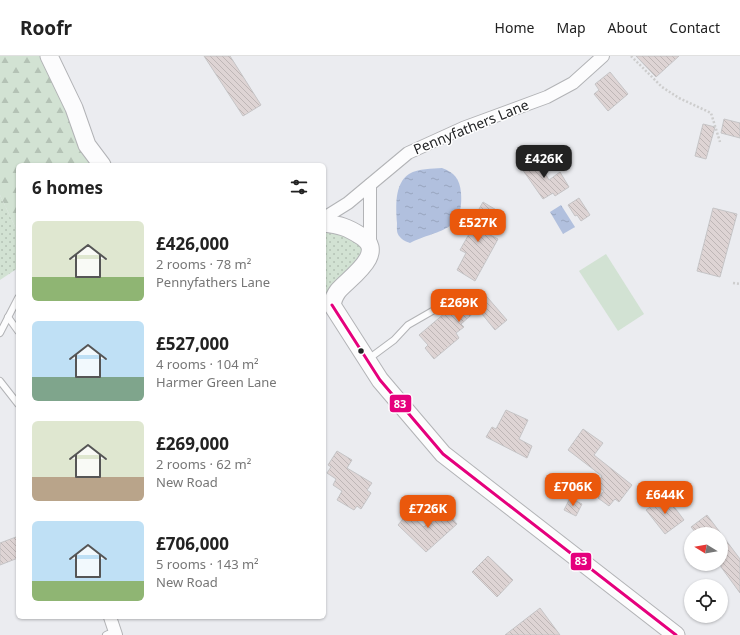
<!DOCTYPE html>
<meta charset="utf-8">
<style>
:root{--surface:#fff;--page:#f6f6f6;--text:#222;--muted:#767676;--line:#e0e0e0;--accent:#ea580c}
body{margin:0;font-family:"Noto Sans",sans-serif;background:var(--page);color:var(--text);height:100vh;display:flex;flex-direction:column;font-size:15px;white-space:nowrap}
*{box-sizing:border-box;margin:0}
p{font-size:13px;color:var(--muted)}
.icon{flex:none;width:22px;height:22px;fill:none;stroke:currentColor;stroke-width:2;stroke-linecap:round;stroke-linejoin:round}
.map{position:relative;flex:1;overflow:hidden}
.sheet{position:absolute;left:16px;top:107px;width:310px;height:456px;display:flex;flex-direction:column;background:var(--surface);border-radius:6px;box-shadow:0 1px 3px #0004}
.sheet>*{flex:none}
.needle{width:26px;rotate:281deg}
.tools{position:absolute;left:684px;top:471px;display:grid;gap:8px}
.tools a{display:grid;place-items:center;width:44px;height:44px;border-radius:50%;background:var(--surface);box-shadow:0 1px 3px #0004;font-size:20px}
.price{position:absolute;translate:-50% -34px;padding:0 9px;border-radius:8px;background:var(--accent);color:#fff;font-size:13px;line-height:26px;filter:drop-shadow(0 1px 2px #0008)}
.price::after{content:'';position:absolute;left:50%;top:24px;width:12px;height:9px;margin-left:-6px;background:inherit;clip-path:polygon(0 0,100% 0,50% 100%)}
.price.selected{background:#222;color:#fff}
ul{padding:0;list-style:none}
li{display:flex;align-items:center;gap:12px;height:100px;padding:0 16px}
li span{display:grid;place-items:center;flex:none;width:112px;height:80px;border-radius:6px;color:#555}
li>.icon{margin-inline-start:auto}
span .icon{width:48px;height:48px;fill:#fffc;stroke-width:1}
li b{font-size:17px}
h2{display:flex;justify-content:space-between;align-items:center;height:48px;padding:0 16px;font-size:17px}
header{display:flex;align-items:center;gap:24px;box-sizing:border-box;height:56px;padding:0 20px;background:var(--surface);border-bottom:1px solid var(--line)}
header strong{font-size:19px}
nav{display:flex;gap:22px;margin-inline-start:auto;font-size:14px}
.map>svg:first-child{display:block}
</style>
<header>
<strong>Roofr</strong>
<nav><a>Home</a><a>Map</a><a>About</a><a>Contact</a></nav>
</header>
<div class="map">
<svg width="740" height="579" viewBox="0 0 740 579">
<defs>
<pattern id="grass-dots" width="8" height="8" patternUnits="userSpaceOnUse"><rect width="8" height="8" fill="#d2e2d3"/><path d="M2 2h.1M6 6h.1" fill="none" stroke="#b4c2b5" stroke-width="1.8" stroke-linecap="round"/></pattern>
<pattern id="forest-firs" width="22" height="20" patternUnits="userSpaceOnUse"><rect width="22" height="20" fill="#d2e2d3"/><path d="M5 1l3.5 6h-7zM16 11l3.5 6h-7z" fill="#b4c2b5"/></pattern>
<pattern id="water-ripples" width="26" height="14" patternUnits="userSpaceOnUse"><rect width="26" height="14" fill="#b1c0de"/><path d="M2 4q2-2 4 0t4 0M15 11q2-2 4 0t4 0" fill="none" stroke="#98a5be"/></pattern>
<pattern id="building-back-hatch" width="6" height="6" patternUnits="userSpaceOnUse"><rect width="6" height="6" fill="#ded4d4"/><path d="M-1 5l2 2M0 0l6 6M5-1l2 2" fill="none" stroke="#beb6b6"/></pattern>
</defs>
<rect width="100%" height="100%" fill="#ebecf0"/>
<g fill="url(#grass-dots)">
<path d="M0 139 18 177V212L0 224Z"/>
<path d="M324 167 370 189 332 249 324 250Z"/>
</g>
<path fill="url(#forest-firs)" d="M0 0H49L102 109H18V177L0 139Z"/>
<path fill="#d2e2d3" d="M606 198 644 258 618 275 579 215Z"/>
<g fill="url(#water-ripples)">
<path d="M442 112C454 116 460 123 461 137 464 177 438 173 410 187 407 186 402 184 400 181 396 177 397 172 397 167 396 151 394 128 409 118 419 112 432 113 442 112Z"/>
<path d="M561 149 575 171 563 178 550 156Z"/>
</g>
<g fill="url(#building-back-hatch)" stroke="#c5c4c6">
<path d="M204 0H230L261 49 243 60Z"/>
<path d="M636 0H679L656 21Z"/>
<path d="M610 16 628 38 608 55 594 38 599 34 595 28Z"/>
<path d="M724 63 740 67V82L721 77Z"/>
<path d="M703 68 715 71 706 103 695 100Z"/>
<path d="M535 100 549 124 560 116 569 131 555 140 553 137 543 143 520 110Z"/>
<path d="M579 142 590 159 581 165 577 159 575 160 568 149Z"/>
<path d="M483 146 498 155 486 177 498 183 475 225 457 214 466 197 460 194 473 171 470 169Z"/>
<path d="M713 152 737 158 720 221 697 215Z"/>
<path d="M481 234 507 264 495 274 478 253 461 268 464 271 456 277 459 282 434 303 425 292 428 289 419 279 452 251 456 255Z"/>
<path d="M506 354 528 364 519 383 532 390 527 402 486 381 492 371 496 373Z"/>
<path d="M583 373 603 387 594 399 632 429 619 446 615 443 609 450 598 442 604 435 596 429 602 420 568 394Z"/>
<path d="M337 395 352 404 347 412 372 427 367 434 371 437 361 453 357 450 354 454 337 444 342 435 333 429 336 423 327 417 331 411 328 409Z"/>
<path d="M666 440 684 464 665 478 646 454Z"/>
<path d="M570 442 582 448 576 460 564 454Z"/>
<path d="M444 453 457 468 426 496 398 469 408 457 424 471Z"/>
<path d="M707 459 740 503V537L721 511V478H697L691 471Z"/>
<path d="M16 481 18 487V502L0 509V487Z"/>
<path d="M488 500 513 524 497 541 472 516Z"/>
<path d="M540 552 560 579H505Z"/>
</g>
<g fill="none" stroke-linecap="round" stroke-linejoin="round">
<defs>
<g id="lane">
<path d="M8 261 18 275"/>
<path d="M0 277 18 242"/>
<path d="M367 304 394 284 408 269 455 242"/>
<path d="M0 325 18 348"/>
<path d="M106 579 108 578"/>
</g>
<g id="street">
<path d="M370 129V189"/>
<path d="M324 162 348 147 408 97 463 72 547 41 573 27 603 0"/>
<path d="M110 561 116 579"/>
</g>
<g id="secondary">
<path d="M49 0 74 52 87 89 102 109"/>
<path d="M324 167C340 169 347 171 361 180 388 197 349 222 338 235 334 240 333 244 332 249L380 324 443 398 676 579"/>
</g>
</defs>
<use href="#lane" stroke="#b2b3b6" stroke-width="8"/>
<use href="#street" stroke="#b2b3b6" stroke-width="14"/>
<use href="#secondary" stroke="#b2b3b6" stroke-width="19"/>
<g stroke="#cdcdcd" stroke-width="2.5" stroke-dasharray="2 2" stroke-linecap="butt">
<path d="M631 0 662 31 679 42 711 57 720 86"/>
<path d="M733 227 740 228"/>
</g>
<use href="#lane" stroke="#fcfcfd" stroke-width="6"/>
<use href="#street" stroke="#fcfcfd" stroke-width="12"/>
<use href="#secondary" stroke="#fcfcfd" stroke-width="17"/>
<defs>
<path id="bus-1" d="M332 249 380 324 443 398 676 579"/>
</defs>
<use href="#bus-1" stroke="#fff" stroke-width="6"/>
<use href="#bus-1" stroke="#e5007d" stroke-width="3"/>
</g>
<circle fill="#232426" stroke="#fff" stroke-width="1.5" cx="361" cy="295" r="3.5"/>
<g text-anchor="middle" stroke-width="3" stroke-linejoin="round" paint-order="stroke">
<g font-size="14" fill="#232426" stroke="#fff">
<text transform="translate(471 71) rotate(-22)" y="5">Pennyfathers Lane</text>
</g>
</g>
<g stroke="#fff" stroke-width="1.5">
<rect x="389" y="338" width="23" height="19" rx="4" fill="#e5007d"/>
<rect x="570" y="496" width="22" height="19" rx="4" fill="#e5007d"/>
</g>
<g font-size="11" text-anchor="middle" font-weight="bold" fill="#fff">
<text x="400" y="352">83</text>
<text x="581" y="509">83</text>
</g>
</svg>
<div class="tools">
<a><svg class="needle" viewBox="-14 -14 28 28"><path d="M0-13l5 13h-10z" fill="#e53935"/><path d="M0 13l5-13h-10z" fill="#767676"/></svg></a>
<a><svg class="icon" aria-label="locate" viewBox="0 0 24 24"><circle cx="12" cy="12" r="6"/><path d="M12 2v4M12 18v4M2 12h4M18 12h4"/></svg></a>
</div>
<b class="price selected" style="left:544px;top:123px">£426K</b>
<b class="price" style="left:478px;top:187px">£527K</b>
<b class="price" style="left:459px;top:267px">£269K</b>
<b class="price" style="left:573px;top:451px">£706K</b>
<b class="price" style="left:665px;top:459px">£644K</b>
<b class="price" style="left:428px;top:473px">£726K</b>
<section class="sheet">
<h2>6 homes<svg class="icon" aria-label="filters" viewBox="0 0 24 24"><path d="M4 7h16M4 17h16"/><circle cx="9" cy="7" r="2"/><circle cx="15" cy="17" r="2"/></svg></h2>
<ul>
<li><span style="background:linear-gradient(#dfe7d0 70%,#8fb573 0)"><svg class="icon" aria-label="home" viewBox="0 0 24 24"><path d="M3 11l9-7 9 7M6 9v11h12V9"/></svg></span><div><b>£426,000</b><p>2 rooms · 78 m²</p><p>Pennyfathers Lane</p></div></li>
<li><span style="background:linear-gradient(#bfe0f5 70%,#7fa58c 0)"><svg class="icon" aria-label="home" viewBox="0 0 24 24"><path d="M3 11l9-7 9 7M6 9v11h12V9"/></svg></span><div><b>£527,000</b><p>4 rooms · 104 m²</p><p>Harmer Green Lane</p></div></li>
<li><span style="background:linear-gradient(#dfe7d0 70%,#b9a48a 0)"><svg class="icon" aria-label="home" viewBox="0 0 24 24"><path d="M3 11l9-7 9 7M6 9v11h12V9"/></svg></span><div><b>£269,000</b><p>2 rooms · 62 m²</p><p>New Road</p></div></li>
<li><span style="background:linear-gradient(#bfe0f5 75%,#8fb573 0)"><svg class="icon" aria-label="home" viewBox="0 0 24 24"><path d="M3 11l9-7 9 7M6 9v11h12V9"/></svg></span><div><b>£706,000</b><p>5 rooms · 143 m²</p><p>New Road</p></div></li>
</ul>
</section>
</div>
